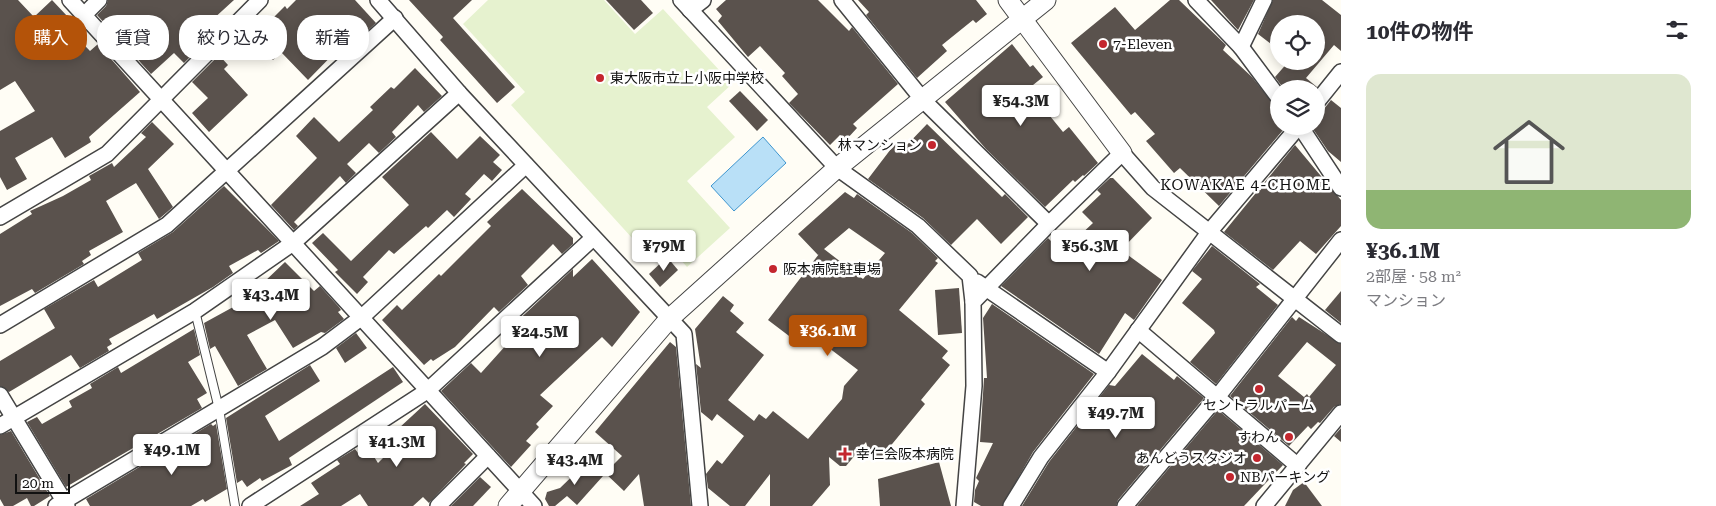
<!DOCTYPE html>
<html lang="ja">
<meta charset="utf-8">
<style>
:root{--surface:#fff;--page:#f2f2f3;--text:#2b2b33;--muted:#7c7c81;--accent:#b45309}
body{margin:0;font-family:"Roboto Serif","Noto Sans JP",serif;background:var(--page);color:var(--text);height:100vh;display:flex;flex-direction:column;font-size:19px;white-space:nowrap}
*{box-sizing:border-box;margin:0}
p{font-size:16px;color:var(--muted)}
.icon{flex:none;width:28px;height:28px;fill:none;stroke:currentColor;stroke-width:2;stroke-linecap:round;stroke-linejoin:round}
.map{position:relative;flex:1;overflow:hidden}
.details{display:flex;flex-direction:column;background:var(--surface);width:375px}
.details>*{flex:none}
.guide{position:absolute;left:15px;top:15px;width:475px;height:45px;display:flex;gap:10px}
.fabs{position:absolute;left:1270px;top:15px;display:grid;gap:10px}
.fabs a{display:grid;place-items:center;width:55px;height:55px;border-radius:50%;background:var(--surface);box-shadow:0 2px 12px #0003;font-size:25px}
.scale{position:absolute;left:15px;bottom:12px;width:55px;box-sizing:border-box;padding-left:5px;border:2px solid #111;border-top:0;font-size:14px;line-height:18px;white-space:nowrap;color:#111;-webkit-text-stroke:4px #fff;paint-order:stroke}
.price{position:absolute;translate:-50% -42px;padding:0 11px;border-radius:5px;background:#fff;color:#222;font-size:16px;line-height:32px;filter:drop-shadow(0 1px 2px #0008)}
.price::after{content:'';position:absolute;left:50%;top:30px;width:15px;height:11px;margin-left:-8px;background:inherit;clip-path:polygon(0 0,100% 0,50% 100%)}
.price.current{background:var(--accent);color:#fff}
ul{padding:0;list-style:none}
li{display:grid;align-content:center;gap:10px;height:265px;padding:0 25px}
li span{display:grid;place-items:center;height:155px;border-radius:15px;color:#555}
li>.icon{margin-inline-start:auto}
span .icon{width:90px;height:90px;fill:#fffc;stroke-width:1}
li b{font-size:21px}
h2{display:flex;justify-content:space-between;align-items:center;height:60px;padding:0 25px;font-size:21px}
.tag{padding:0 18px;border-radius:20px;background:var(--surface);box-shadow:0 2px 12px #0003;font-size:18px;line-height:45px}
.tag.current{background:var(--accent);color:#fff}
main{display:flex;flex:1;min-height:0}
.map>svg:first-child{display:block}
</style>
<main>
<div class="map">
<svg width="1341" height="506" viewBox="0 0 1341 506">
<rect width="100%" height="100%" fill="#fffdf5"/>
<path fill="#e6f2cf" d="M488 0H604L635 34 663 9 732 84 707 107 735 137 687 181 730 228 687 267 659 235 643 250 511 105 525 92 463 24Z"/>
<path fill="#b9e0f7" stroke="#3f96cf" d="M763 137 786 163 734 211 711 186Z"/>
<g fill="#5a524d" fill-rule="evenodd">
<path d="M0 0H18L34 17 52 0 68 17 62 22 90 51 98 44 140 92 89 137 91 142 65 158 52 137 15 158 27 179 7 190 0 177V131L35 111 15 81 0 90Z"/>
<path d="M108 0H234L211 21 214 23 201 36 206 41 184 63 174 53 151 74 97 15 106 6Z"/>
<path d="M296 0H355L376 23 355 42 350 37 308 80 281 52 273 60 252 39 285 6 287 9Z"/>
<path d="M409 0H472L453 18 515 87 497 103 440 40 443 37Z"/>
<path d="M606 0H641L653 13 634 30Z"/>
<path d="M726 0H818L849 31 852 27 898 84 853 124 857 128 846 140 840 135 830 145 789 103 798 94 782 76 785 73 760 46 748 57 718 21 722 16 716 9Z"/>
<path d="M858 0H976L987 14 976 23 973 20 942 45 947 51 917 78 866 15 869 12Z"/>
<path d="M1170 0H1179L1226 45 1223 50 1252 77 1279 111V117L1276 120 1283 130 1219 206 1180 168 1174 173 1146 141 1155 134 1135 112 1131 115 1071 43 1115 7 1135 30Z"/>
<path d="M1211 0H1254L1238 30Z"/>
<path d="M1273 0H1322L1341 15V51L1334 45 1306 78 1317 87 1315 89H1284L1275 77 1289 61H1316V24H1279V50L1258 34Z"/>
<path d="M1012 44 1030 67 1033 65 1043 77 1028 89 1063 132 1069 127 1098 163 1084 176 1083 175 1075 182 1073 180 1045 207 986 149 945 102Z"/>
<path d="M219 55 228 65 224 69 248 95 209 132 192 113 208 98 192 82Z"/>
<path d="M415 68 442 96 424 112 418 105 392 132 396 137 379 153 369 143 347 164 356 173 346 183 340 176 294 222 298 226 294 230 271 205 317 158 296 136 314 117 339 142 373 110 370 107 391 87 394 89Z"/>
<path d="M740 91 768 120 757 131 729 101Z"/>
<path d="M1331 100 1341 108V162L1328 151 1311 126H1316V119Z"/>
<path d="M152 122 174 144 148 169 173 207 159 219 136 183 106 201 123 232 89 251 91 255 82 261 84 264 35 293 32 289 0 306V234L32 214 30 211 63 196 91 180 89 176 112 163 114 167 146 137 141 133Z"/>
<path d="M927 124 1002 197 1005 194 1028 217 1001 244 977 219 951 245 923 218 868 179 897 141 905 147Z"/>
<path d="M431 132 457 159 480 136 500 155 493 162 502 170 492 181 484 174 465 194 471 199 454 217 447 210 428 228 426 226 394 254 389 250 363 277 368 282 357 294 335 272 338 270 312 243 323 233 351 261 409 205 382 177Z"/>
<path d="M1295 145 1341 200V226L1316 254 1300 241 1273 270 1224 232Z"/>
<path d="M1110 178H1113L1152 218 1121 250 1162 280 1134 320 1125 313 1099 354 1001 286 1048 238 1062 252 1093 223 1082 212 1101 194 1097 190Z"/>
<path d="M224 186 279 241 261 253 258 250 229 266 233 273 213 287 157 319 154 314 109 339 112 344 107 347 109 351 80 368 71 355 9 392 0 386V361L55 328 44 309 94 280 98 287 142 260 138 253 173 232Z"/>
<path d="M522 189 573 238V244L562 254 553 244 521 276 528 285 499 312 494 307 455 347 433 361 431 359 424 365 382 320 397 305 402 310 439 274 441 276 491 226 487 222Z"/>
<path d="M845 192 854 198 857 194 912 233 938 258 935 261 938 263 899 310 948 351 942 358 950 365 921 400 925 404 879 460 869 452 866 442 846 466H840L829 457 830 485 812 506H770V474L745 506H730L708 488 706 474 717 460 722 464 744 436 717 414 712 421 701 412 696 364 701 368 695 329 723 296 734 305 730 311 744 323 736 332 764 355 728 400 754 421 759 414 766 419 773 411 808 439 842 399 844 386 858 370 829 348 837 339 813 321 797 342 768 320 819 254 818 255 798 234ZM849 228 885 253 863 279 824 249Z"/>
<path d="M1212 246 1260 284 1256 287 1278 305 1216 384 1190 362 1215 333 1214 330 1182 303 1202 279 1192 271Z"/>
<path d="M667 257 678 270 660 287 649 274Z"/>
<path d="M592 259 640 312 612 347 602 337 540 395 553 406 536 424 539 427 526 441 531 445 511 467 441 391 471 363 481 373 518 332 512 326 573 269V277Z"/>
<path d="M285 262 314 291 320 286 339 307 341 310 338 312 344 319 325 333 321 332 293 348 275 320 247 335 267 369 238 386 215 346 210 349 204 323 268 288 263 283Z"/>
<path d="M959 288 962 333 938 335 935 290Z"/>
<path d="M1341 291V323L1325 310Z"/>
<path d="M992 304 1094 374 1033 452 1002 506H981L974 502 975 490 979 481 976 478 993 443 980 442 984 378H987L983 318Z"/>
<path d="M1292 317 1296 321 1299 317 1341 344V404L1334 407 1320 423 1318 422 1311 429 1308 426 1289 446 1230 396ZM1307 342 1336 365 1309 397 1307 394 1304 397 1278 376Z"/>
<path d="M194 329 200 355 188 362 207 393 197 399 202 408 66 487 27 422 37 417 42 424 72 407 69 401 92 388 90 384 118 367 121 373Z"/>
<path d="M356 333 367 348 345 363 336 348Z"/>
<path d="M670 342 676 347 691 506H644L639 474 624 491 605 473 622 456 595 432Z"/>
<path d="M1142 354 1174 380 1177 376 1204 398 1118 500 1116 506H1022L1049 462 1109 385 1115 386Z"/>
<path d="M310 365 320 381 265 416 279 441 393 367 403 382 289 458 292 465 262 481 260 478 247 487 242 480 237 483 226 418Z"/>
<path d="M425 404 473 454 464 463 466 464 429 503 423 497 413 506H368L360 494 341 506H300L319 494 311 483 340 464 337 460 355 449 362 458 371 452 378 463 406 435 399 428Z"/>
<path d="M1218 410 1283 465 1244 506H1137Z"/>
<path d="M211 424 213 426 216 424 227 489 205 502 203 499 191 506H90L86 499Z"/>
<path d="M1341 428V442L1334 436Z"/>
<path d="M11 431 50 496 34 506H31L27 498 13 506H4L0 499V435Z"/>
<path d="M587 462 603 476 577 505 567 496 555 506H549L545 499 547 492 560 488Z"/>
<path d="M939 462 951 506H880L878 479Z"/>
<path d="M480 477 491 487 473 506H451Z"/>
<path d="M1304 482 1322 506H1285L1293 490Z"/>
</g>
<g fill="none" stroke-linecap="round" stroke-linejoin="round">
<defs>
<path id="service" d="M195 311 219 409 235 506"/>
<g id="minor">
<path d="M70 0 534 506"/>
<path d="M378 0 459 93 684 334 700 506"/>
<path d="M681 0 837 168 918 226 970 276 973 302"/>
<path d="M842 0 923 100 1049 224"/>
<path d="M1196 0 1241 47 1264 0"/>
<path d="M690 10 703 0"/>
<path d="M84 15 99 0"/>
<path d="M1241 47 1279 98"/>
<path d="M1316 103 1341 72"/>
<path d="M1300 126 1341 188"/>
<path d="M0 217 107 154 260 0"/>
<path d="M977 282 1108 372"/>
<path d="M0 325 167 225 395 18"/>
<path d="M1138 330 1298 466"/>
<path d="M0 395 67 506"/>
<path d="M0 426 195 311 293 243 459 93"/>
<path d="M56 506 322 347 362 317 526 165"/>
<path d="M250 506 427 391 593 238"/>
<path d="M438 506 488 456"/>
<path d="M964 506 974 386 973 302 1049 224 1122 153 1153 188 1341 335"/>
<path d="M1011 506 1041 457 1108 372 1210 231 1299 126"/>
<path d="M1125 506 1218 396 1341 240"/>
<path d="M1264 506 1341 413"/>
</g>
<g id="tertiary">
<path d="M1008 0 1122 153"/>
<path d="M508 506 669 319 837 168 1046 0"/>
</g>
</defs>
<use href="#service" stroke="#444" stroke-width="10"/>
<use href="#minor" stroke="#444" stroke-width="18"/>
<use href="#tertiary" stroke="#444" stroke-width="21"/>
<use href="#service" stroke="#fff" stroke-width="8"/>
<use href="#minor" stroke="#fff" stroke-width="15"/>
<use href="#tertiary" stroke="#fff" stroke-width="19"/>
</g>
<g fill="#c4262e" stroke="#fff" stroke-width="2">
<circle cx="1103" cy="44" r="5"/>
<circle cx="600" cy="78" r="5"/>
<circle cx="932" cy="145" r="5"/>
<circle cx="773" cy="269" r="5"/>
<circle cx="1259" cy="389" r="5"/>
<circle cx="1289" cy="437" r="5"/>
<path d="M842.5 446.5h5v5h5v5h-5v5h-5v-5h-5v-5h5z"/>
<circle cx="1257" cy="458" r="5"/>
<circle cx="1230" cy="477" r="5"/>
</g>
<g text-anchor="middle" stroke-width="5" stroke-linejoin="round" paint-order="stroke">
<g font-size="14" fill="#111" stroke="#fff" text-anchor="start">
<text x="1113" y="49">7-Eleven</text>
<text x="610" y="83">東大阪市立上小阪中学校</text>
<text x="922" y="150" text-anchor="end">林マンション</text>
<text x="783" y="274">阪本病院駐車場</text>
<text x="1259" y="410" text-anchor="middle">セントラルパーム</text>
<text x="1279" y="442" text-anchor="end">すわん</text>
<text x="856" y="459">幸仁会阪本病院</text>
<text x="1247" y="463" text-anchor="end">あんどうスタジオ</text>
<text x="1240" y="482">NBパーキング</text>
</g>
<g font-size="15" letter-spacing="1" fill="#111" stroke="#fff">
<text x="1246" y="190">KOWAKAE 4-CHOME</text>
</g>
</g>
</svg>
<div class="fabs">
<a><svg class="icon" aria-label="locate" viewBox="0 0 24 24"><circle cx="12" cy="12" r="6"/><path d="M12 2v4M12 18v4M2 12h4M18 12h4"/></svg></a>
<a><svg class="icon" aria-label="layers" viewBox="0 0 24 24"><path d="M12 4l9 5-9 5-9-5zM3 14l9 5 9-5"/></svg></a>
</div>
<div class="scale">20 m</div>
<b class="price" style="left:1021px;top:127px">¥54.3M</b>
<b class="price" style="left:664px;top:272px">¥79M</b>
<b class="price" style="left:1090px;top:272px">¥56.3M</b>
<b class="price" style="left:271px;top:321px">¥43.4M</b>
<b class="price current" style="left:828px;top:357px">¥36.1M</b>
<b class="price" style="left:540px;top:358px">¥24.5M</b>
<b class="price" style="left:1116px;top:439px">¥49.7M</b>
<b class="price" style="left:397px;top:468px">¥41.3M</b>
<b class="price" style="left:172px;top:476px">¥49.1M</b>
<b class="price" style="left:575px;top:486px">¥43.4M</b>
<div class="guide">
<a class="tag current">購入</a>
<a class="tag">賃貸</a>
<a class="tag">絞り込み</a>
<a class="tag">新着</a>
</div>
</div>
<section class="details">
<h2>10件の物件<svg class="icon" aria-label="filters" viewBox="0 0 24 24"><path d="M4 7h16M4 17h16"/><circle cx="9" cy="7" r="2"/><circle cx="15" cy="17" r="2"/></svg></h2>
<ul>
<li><span style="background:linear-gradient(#dfe7d0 75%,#8fb573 0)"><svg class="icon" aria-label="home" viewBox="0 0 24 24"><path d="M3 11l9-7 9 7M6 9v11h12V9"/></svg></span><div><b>¥36.1M</b><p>2部屋 · 58 m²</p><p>マンション</p></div></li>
</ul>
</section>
</main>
